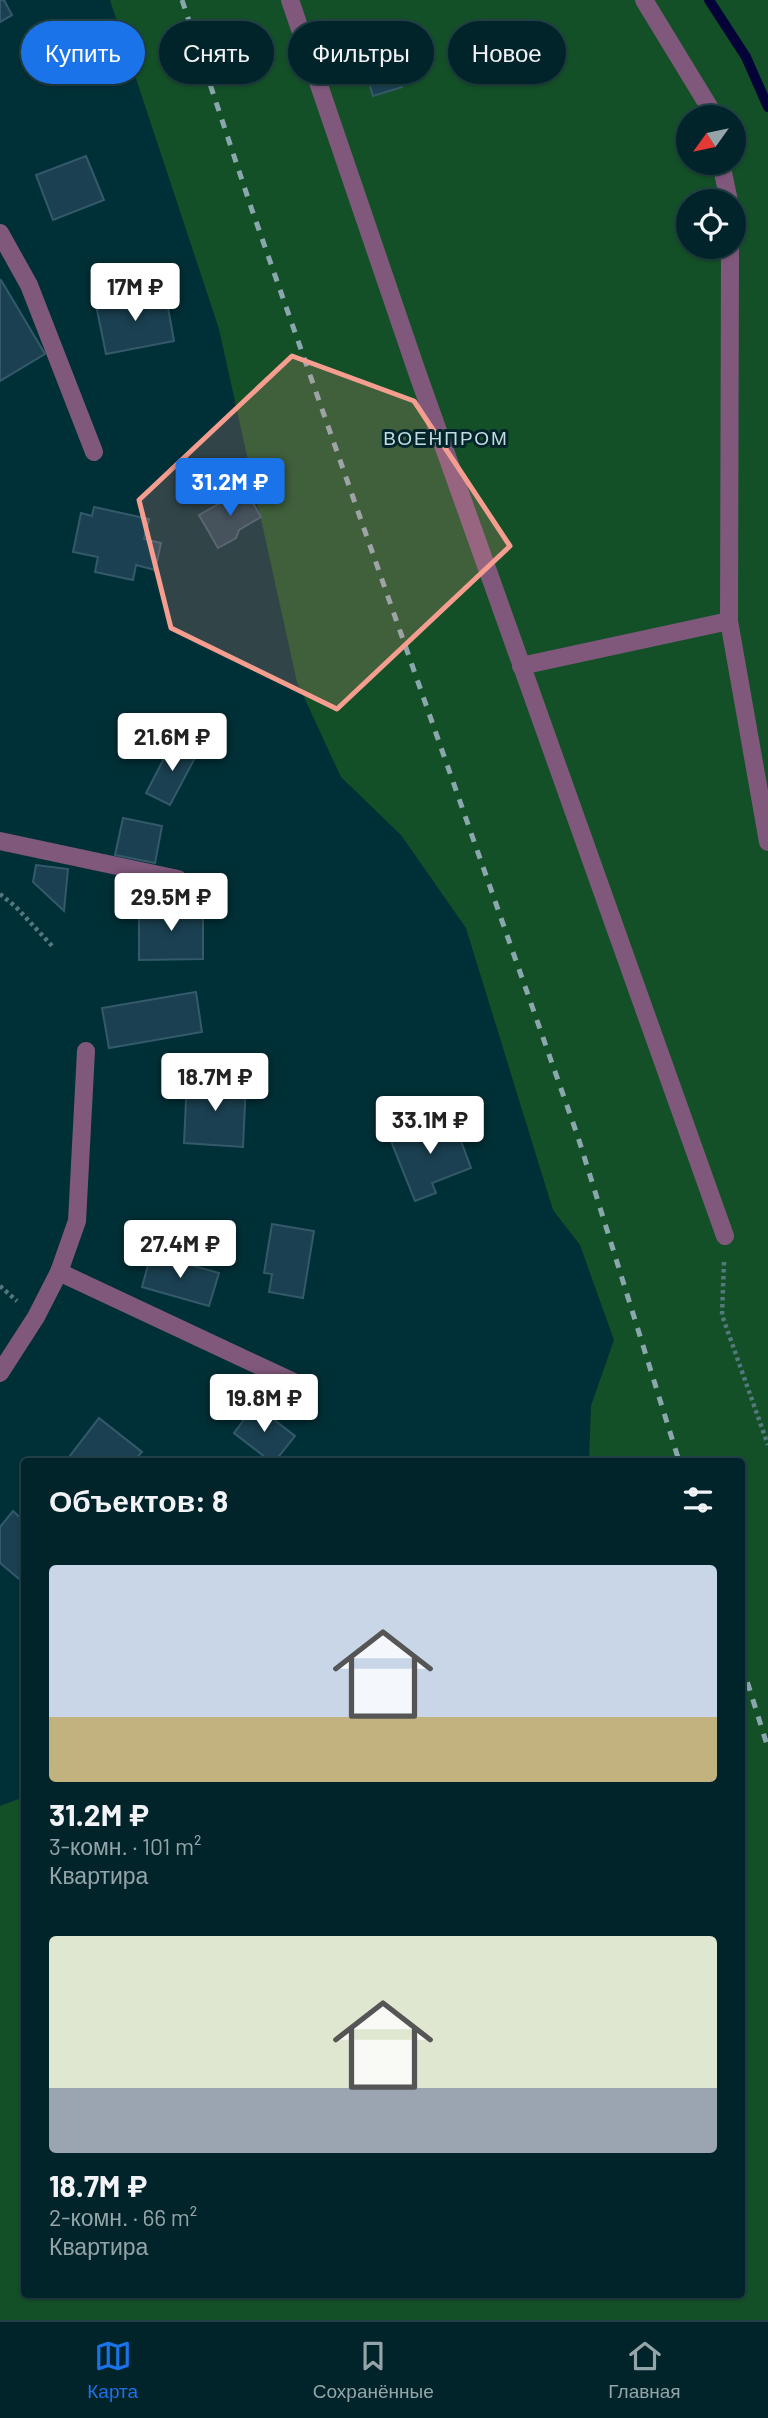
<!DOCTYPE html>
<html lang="ru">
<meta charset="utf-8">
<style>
:root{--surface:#002429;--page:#0e3035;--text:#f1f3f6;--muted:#95a4a8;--line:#224146;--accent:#1a73e8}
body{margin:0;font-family:Barlow,sans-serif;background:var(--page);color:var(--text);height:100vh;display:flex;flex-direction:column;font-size:26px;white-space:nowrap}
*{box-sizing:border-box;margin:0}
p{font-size:23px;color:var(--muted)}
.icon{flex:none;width:38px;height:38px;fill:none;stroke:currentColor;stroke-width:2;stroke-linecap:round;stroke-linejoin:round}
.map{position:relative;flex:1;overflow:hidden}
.panel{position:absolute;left:21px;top:1458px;width:724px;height:840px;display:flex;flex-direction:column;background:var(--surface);border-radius:7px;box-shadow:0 2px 5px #0004,0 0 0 2px var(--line)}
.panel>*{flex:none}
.guide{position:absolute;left:21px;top:21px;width:726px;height:63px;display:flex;gap:14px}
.needle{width:46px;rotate:237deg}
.controls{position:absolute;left:676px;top:105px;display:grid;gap:14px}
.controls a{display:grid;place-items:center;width:70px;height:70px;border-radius:50%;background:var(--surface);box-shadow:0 2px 5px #0004,0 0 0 2px var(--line);font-size:35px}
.price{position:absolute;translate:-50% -60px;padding:0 16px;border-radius:7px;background:#fff;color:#222;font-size:23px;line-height:46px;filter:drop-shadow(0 2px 4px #0008)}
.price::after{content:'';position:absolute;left:50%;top:42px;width:21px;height:16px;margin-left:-10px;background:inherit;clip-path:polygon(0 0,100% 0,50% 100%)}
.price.on{background:var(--accent);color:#fff}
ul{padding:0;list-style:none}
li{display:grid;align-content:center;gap:14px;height:371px;padding:0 28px}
li span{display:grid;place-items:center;height:217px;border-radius:7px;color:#555}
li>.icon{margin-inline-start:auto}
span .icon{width:126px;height:126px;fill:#fffc;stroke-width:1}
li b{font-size:30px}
h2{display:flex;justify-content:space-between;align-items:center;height:84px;padding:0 28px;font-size:30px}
.chip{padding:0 24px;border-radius:32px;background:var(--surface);box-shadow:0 2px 5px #0004,0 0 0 2px var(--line);font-size:24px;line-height:63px}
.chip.on{background:var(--accent);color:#fff}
.dock{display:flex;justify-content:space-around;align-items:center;height:98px;border-top:2px solid var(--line);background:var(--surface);font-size:19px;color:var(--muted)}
.dock a{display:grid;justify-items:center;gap:4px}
.dock .on{color:var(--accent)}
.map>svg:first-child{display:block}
</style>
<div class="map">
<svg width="768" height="2320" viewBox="0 0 768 2320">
<rect width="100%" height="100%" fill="#003037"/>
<path fill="#135027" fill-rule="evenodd" d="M110 0H768V2320H0V1806L24 1797V2294H742V1461H589L591 1406 614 1340 580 1245 553 1210 466 928 401 835 341 777 297 682 219 329ZM688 117H733V163H688ZM688 201H733V247H688Z"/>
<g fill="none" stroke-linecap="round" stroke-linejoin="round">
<path stroke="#040337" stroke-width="10" d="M709 0 746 57 768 107"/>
</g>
<g fill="#1b4051" stroke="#34596a" stroke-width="2">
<path d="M0 0H4L12 15 0 22Z"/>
<path d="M382 23 402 87 373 96 354 32Z"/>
<path d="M86 156 104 200 53 220 36 175Z"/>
<path d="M1 280 45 354 0 381V281Z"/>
<path d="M165 291 174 341 106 354 96 305Z"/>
<path d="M245 489 261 517 239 530 236 538 218 548 199 515Z"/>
<path d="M94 507 149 519 144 539 161 543 155 570 136 565 133 580 95 572 98 557 73 552 81 513 92 516Z"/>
<path d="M173 741 197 754 170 805 146 793Z"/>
<path d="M123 818 162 826 155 863 115 855Z"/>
<path d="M36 865 68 869 64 911 33 882Z"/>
<path d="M139 906H203V959L139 960Z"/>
<path d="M196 992 202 1032 109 1048 102 1008Z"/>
<path d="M187 1079 246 1082 243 1147 184 1143Z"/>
<path d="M433 1119 435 1124 443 1121 445 1126 454 1122 471 1168 432 1183 436 1193 415 1201 391 1141 412 1134 410 1127Z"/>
<path d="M272 1224 314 1231 303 1298 269 1292 272 1274 264 1273Z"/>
<path d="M151 1254 219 1273 209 1306 142 1287Z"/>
<path d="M255 1405 295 1436 275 1461H270L234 1433Z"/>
<path d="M99 1418 142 1452 134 1461H66Z"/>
<path d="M13 1511 24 1521V1583L0 1563V1527Z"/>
</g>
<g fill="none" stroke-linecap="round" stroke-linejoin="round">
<g stroke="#53787e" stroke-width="4.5" stroke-dasharray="3.5 3.5" stroke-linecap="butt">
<path d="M0 894 16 907 54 948"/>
<path d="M724 1262 722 1315 768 1445"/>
<path d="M0 1286 17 1301"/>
</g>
<g stroke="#80587c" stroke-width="18">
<path d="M290 0 417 372 725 1236"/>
<path d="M644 0 711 110 713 117"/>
<path d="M721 163 729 201"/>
<path d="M0 233 29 285 94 452"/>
<path d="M730 247 729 621 768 842"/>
<path d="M521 666 729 621"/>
<path d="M0 841 178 879"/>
<path d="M59 1272 77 1221 86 1051"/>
<path d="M0 1373 36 1317 59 1272 300 1385"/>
</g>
<g stroke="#89a7ac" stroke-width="5" stroke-dasharray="9 9" stroke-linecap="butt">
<path d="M182 0 252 210 578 1137 679 1461"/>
<path d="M742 1665 768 1748"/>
</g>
</g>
<path fill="#f59d8e" fill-opacity="0.2" stroke="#f59d8e" stroke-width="5" stroke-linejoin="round" d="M292 356 414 401 510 546 337 709 171 628 139 500Z"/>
<g text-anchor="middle" stroke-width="6" stroke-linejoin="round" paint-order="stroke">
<g font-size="19" letter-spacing="2" fill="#c3dade" stroke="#01252b">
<text x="446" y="445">ВОЕНПРОМ</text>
</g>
</g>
</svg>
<div class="controls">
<a><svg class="needle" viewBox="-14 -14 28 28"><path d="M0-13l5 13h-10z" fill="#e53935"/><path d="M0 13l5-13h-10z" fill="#95a4a8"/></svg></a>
<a><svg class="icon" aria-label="locate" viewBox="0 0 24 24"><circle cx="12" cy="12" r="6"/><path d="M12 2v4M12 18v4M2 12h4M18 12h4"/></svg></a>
</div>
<b class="price" style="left:135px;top:323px">17M ₽</b>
<b class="price on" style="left:230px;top:518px">31.2M ₽</b>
<b class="price" style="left:172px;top:773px">21.6M ₽</b>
<b class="price" style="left:171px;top:933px">29.5M ₽</b>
<b class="price" style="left:215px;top:1113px">18.7M ₽</b>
<b class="price" style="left:430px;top:1156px">33.1M ₽</b>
<b class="price" style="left:180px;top:1280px">27.4M ₽</b>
<b class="price" style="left:264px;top:1434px">19.8M ₽</b>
<div class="guide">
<a class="chip on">Купить</a>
<a class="chip">Снять</a>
<a class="chip">Фильтры</a>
<a class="chip">Новое</a>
</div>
<section class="panel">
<h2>Объектов: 8<svg class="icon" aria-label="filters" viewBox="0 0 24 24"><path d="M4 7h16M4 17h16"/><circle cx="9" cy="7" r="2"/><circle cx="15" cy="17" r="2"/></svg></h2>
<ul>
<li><span style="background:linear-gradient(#c9d6e8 70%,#c2b280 0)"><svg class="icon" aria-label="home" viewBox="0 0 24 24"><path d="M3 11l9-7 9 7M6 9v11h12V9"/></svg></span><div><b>31.2M ₽</b><p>3-комн. · 101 m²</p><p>Квартира</p></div></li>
<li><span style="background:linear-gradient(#dfe7d0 70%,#9aa5b1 0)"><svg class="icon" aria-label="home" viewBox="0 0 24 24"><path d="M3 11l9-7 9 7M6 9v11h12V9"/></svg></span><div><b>18.7M ₽</b><p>2-комн. · 66 m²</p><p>Квартира</p></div></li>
</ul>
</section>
</div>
<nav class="dock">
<a class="on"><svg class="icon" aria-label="map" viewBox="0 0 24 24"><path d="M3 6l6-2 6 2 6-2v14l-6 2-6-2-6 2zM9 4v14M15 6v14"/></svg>Карта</a>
<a><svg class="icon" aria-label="saved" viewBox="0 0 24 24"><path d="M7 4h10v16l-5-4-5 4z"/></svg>Сохранённые</a>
<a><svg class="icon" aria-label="home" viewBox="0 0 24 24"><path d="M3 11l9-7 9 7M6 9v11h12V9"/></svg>Главная</a>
</nav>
